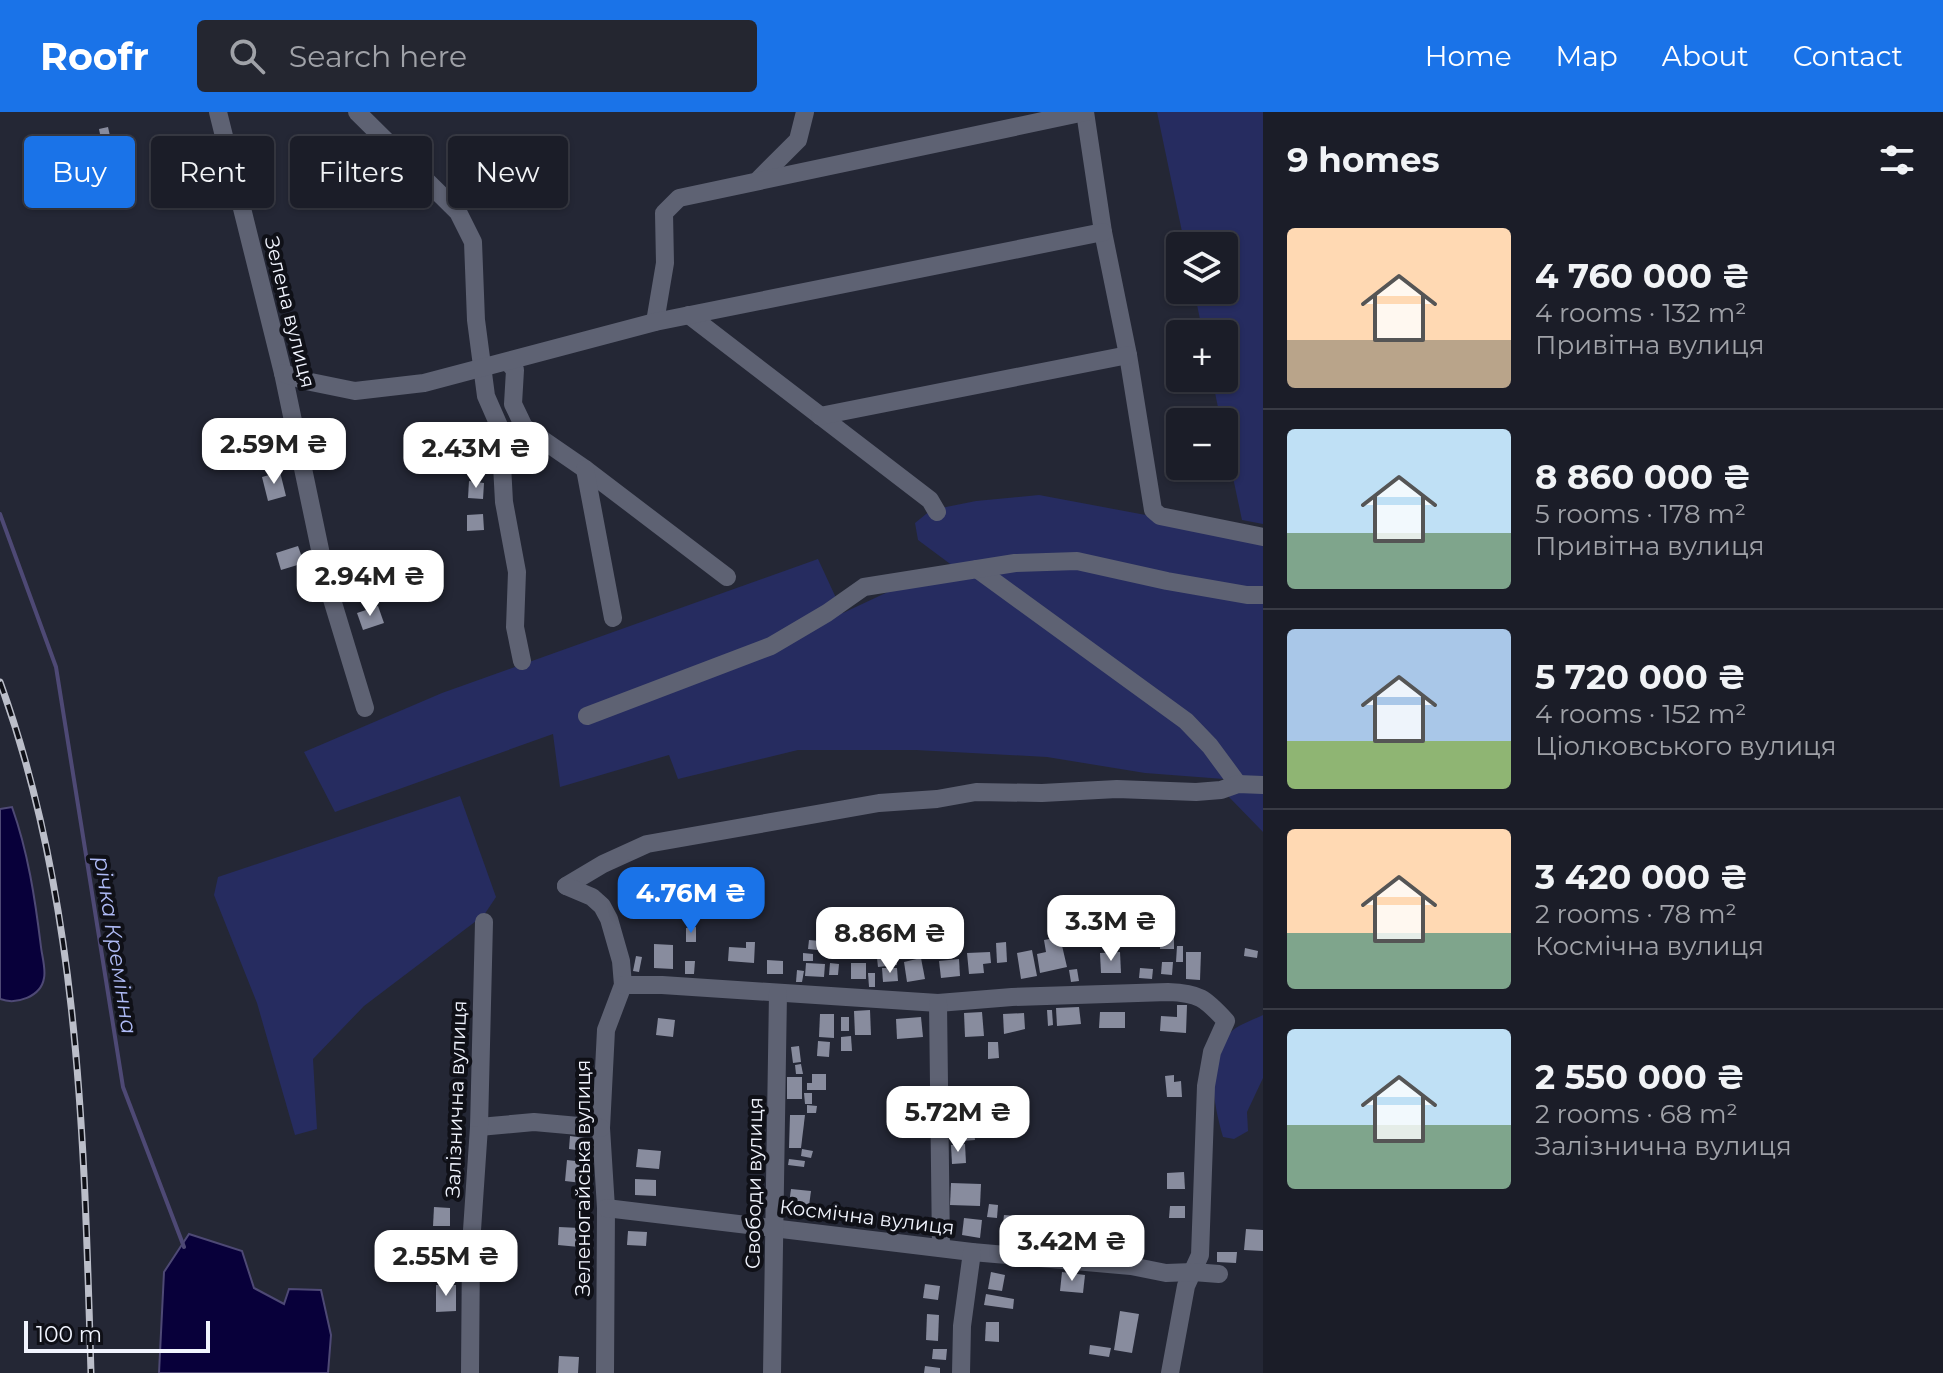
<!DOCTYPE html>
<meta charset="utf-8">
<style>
:root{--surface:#1b1d28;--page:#242630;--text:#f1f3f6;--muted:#a0a2a8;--line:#393b45;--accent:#1a73e8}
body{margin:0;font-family:Montserrat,sans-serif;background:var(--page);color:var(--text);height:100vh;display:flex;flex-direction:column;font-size:30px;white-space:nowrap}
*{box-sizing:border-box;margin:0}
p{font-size:26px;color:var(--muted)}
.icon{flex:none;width:44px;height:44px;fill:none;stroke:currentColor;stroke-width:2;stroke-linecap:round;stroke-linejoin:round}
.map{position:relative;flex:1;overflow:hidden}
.details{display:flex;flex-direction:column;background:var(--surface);width:680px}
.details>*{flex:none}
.banner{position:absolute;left:24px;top:24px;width:760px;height:72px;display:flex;gap:16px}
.tools{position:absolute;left:1166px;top:120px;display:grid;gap:16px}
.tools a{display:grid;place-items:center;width:72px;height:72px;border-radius:8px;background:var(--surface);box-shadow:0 2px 6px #0004,0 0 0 2px var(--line);font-size:40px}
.scale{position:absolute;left:24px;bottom:20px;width:186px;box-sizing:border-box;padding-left:8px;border:4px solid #f1f4fe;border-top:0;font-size:22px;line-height:28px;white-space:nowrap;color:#f1f4fe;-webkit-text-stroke:6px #0f1017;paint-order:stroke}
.price{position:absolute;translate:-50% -68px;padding:0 18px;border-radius:16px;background:#fff;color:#222;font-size:26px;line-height:52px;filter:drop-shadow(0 2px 4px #0008)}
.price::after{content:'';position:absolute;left:50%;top:48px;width:24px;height:18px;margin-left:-12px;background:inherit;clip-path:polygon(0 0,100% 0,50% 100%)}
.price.current{background:var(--accent);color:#fff}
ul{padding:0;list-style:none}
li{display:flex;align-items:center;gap:24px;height:200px;padding:0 24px}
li+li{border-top:2px solid var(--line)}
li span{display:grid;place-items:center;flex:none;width:224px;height:160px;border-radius:8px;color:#555}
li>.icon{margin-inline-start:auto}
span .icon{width:96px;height:96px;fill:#fffc;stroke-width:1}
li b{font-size:34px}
h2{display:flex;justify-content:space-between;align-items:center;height:96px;padding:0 24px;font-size:34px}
.chip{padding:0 28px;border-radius:8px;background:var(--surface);box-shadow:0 2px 6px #0004,0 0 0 2px var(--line);font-size:28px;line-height:72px}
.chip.current{background:var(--accent);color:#fff}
header{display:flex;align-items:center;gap:48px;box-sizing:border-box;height:112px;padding:0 40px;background:var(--accent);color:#fff}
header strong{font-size:38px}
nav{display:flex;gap:44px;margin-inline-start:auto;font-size:28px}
.search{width:560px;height:72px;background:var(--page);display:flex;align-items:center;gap:20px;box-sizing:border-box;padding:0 28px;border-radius:8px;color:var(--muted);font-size:30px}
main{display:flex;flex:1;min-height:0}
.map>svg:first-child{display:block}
</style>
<header>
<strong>Roofr</strong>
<div class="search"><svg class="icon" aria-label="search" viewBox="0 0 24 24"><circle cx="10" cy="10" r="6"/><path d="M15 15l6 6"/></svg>Search here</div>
<nav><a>Home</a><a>Map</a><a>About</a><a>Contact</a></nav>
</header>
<main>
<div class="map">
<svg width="1263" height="1261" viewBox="0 0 1263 1261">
<rect width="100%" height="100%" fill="#242735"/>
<g fill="#262c60">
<path d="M1157 0H1263V412L1242 408 1224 323V310H1221L1212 266H1224V222H1203L1194 178H1224V134H1185Z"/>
<path d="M1039 383 1263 425V720L1229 685 1224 667 1145 661 1047 645 916 638H798L678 667 669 643 560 675 553 622 335 700 304 640 442 581 818 447 843 501 892 478 961 460 918 428 915 411 931 398 976 389Z"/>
<path d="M460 684 496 785 484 803 364 894 313 947 317 1017 295 1023 257 891 214 783 218 765Z"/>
<path d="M1263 903V966L1247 1000 1248 1019 1234 1027 1223 1025C1214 993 1204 949 1230 921 1237 913 1253 908 1263 903Z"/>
</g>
<g fill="#08003a" stroke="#4e4975" stroke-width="2">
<path d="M12 695C28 740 35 786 41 835 42 844 46 857 44 866 41 885 16 893 0 887V697Z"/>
<path d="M189 1122 242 1139 254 1176 284 1192 289 1177 321 1178 331 1223 328 1261H159L164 1160Z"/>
</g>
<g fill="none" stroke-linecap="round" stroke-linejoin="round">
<path stroke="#4e4975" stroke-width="4" d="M0 402 56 555 123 975 184 1135"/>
</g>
<g fill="#888c9e">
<path d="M108 15 110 24 101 27 99 17Z"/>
<path d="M99 54 105 74 98 76 92 56Z"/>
<path d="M280 360 286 384 268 389 262 365Z"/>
<path d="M469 369 484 371 483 387 468 386Z"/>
<path d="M483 402 484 418 467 419V403Z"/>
<path d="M298 434 304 451 281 458 276 441Z"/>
<path d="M362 458 367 478 354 482 348 462Z"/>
<path d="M378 494 384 511 363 518 357 501Z"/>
<path d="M684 790H691L692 801 684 802Z"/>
<path d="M696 815V830H686V816Z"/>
<path d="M1160 821 1174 822V837H1160Z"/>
<path d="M1060 825 1067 855 1040 861 1037 842 1046 840 1044 828Z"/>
<path d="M809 828 820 829 818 838 808 837Z"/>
<path d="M746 830H755L754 851 728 849 729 835 746 836Z"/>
<path d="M1006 830 1007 850 997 851 996 831Z"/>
<path d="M654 832 673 833V857L654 856Z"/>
<path d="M1177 834H1183V850H1176Z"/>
<path d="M1245 836 1258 839 1257 846 1244 844Z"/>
<path d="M1032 838 1037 864 1021 867 1017 841Z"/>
<path d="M990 840 991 851 983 852 984 861 969 862 967 841Z"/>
<path d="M1120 840 1121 861H1101L1100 841Z"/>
<path d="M1186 840H1201L1200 868 1186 867Z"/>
<path d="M803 841 813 842V849H803Z"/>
<path d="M636 844 642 845 639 860 633 859Z"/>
<path d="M896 844 897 853 878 855 877 846Z"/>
<path d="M921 846 925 867 907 870 904 850Z"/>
<path d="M959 847 960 864 941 866 939 849Z"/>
<path d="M767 848 783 849V862H767Z"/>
<path d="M685 849H695L694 862H685Z"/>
<path d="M1162 850H1173L1172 863 1161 862Z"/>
<path d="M806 851 825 852 824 865 805 864Z"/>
<path d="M830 851 839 852 838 863H829Z"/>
<rect x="851" y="851" width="15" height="16"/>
<path d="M882 856H897L898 869 883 870Z"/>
<path d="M1140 856 1153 857 1152 867 1139 866Z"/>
<path d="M1077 857 1079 869 1071 870 1069 858Z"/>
<path d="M797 858 804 859 802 870H796Z"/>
<path d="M868 861H875V875H869Z"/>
<path d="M1177 893H1187L1186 921 1160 919 1161 904 1177 905Z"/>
<path d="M1079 895 1081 912 1057 914 1056 896Z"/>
<path d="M870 898 871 923H855L854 899Z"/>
<path d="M1047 898H1052L1053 913 1048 914Z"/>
<path d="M982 900 984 924 965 925 964 901Z"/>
<path d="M1100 900H1125V916H1099Z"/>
<path d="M1024 901 1025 917 1004 922 1003 902Z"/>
<path d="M820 902H834V926L819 925Z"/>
<rect x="841" y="905" width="8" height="14"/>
<path d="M921 905 923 925 897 927 896 907Z"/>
<path d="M658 906 675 908 673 925 656 923Z"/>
<path d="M851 924 852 939H841V925Z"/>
<path d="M818 929 830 930 829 945 817 944Z"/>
<path d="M988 930H998L999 946 988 947Z"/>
<path d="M799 934 801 950 793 951 791 935Z"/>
<path d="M801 952 803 962H796L795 953Z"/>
<path d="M812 962H826V978H807V971H812Z"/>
<path d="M1174 963V970L1181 969 1182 985H1167L1165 964Z"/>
<rect x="787" y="965" width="15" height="22"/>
<path d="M951 975 968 977 966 999 949 998Z"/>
<path d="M804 981H812V992H805Z"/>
<path d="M807 993 817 994 816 1001H807Z"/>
<path d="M790 1003H805L801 1036H789Z"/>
<path d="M974 1019 975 1028 962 1029 961 1020Z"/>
<path d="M570 1024 585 1026 583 1039 569 1037Z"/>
<path d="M965 1032 966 1051 952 1052 951 1033Z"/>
<path d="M638 1037 661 1039 659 1057 636 1055Z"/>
<path d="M802 1037 813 1039 811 1046 801 1044Z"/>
<path d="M789 1047 805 1049 804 1055 788 1053Z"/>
<path d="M567 1048 584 1050 582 1071 565 1069Z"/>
<path d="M1184 1060 1185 1077H1167V1061Z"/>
<path d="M635 1067 656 1068V1084L635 1083Z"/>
<path d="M951 1071 981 1072 980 1094 950 1093Z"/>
<path d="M791 1077 811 1079 808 1101 788 1099Z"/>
<path d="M989 1092 998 1093 997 1106 987 1105Z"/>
<path d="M1170 1094H1185V1106H1169Z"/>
<path d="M434 1095 450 1096V1114H433Z"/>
<path d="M1004 1103 1017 1104 1016 1121H1002Z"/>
<path d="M1030 1104 1048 1105 1047 1126 1028 1125Z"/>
<path d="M964 1106 982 1108 980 1126 962 1123Z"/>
<path d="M1070 1107 1089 1108 1088 1125 1069 1124Z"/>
<path d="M1122 1114 1123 1130H1114L1112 1115Z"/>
<path d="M559 1115 580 1116 579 1135 558 1133Z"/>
<path d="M1246 1117 1263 1118V1139L1244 1138Z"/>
<path d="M628 1119 647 1120 646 1134 627 1133Z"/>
<path d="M435 1137 455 1138V1154L435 1153Z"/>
<path d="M1217 1140H1237L1236 1151 1217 1150Z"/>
<path d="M991 1160 1005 1163 1002 1179 988 1177Z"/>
<path d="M1062 1160 1085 1163 1083 1181 1060 1179Z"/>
<path d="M925 1172 940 1174 938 1188 923 1186Z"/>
<path d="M436 1173H456V1199L436 1200Z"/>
<path d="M986 1182 1014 1187 1013 1197 984 1193Z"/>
<path d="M1120 1199 1139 1202 1132 1241 1114 1238Z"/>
<path d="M927 1202 939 1203 938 1229 926 1228Z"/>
<path d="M986 1210H999V1230L985 1229Z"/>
<path d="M1090 1233 1111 1236 1109 1245 1089 1242Z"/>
<path d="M933 1237H947L946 1248 932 1247Z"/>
<path d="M559 1244 579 1245 578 1261H558Z"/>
<path d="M925 1254 940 1256V1261H924Z"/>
</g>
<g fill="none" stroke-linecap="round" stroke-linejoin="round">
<g stroke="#5e6273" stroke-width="18">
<path d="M218 0 283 261 327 471 365 596"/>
<path d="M357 0 458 100 473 130 476 208 486 284 500 316 504 390 517 460 515 515 522 549"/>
<path d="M1085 0 1103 120 1128 243 1153 398 1160 404 1263 425"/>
<path d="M759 67 798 28 805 0"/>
<path d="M689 203 930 388 937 400"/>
<path d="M655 210 665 151 664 101 679 86 1085 0"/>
<path d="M508 250 515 258 513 292 524 315 585 357 727 465"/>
<path d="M283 261 306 269 355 279 424 271 655 210 1103 120"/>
<path d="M820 304 1128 243"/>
<path d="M585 357 613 506"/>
<path d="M977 457 1186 609 1210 634 1238 672"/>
<path d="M587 604 771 534 827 501 864 475 1015 451 1077 449 1167 469 1247 483H1263"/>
<path d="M566 774 603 752 647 732 879 691 937 687 976 680 1042 681 1117 677 1196 680 1221 678 1238 672 1263 673"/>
<path d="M566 774 592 785 602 794 609 807 621 849 623 873 606 918 601 1016 606 1096 605 1261"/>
<path d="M623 873H662L938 891 1012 885 1168 880C1199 881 1205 886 1226 909L1212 940 1206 974 1200 1143 1186 1174 1170 1261"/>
<path d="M938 891 941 1136"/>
<path d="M479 1015 534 1010 601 1016"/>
<path d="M606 1096 972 1140 1131 1154 1166 1161 1193 1160 1219 1162"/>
<path d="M470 1261 471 1133 479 1015 484 810"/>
<path d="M772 1261 778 881"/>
<path d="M961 1261 962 1214 972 1140"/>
</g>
<defs>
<path id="rail" d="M0 570C80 790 84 1029 91 1261"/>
</defs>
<use href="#rail" stroke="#bbbec9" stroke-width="7"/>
<use href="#rail" stroke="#0f1017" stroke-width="4" stroke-dasharray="12" stroke-linecap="butt"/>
</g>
<g text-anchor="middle" stroke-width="8" stroke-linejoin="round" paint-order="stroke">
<g font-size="20" fill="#f1f4fe" stroke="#0f1017">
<text transform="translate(290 200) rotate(76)" y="7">Зелена вулиця</text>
<text transform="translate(456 987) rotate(-88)" y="7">Залізнична вулиця</text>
<text transform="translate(583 1066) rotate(-90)" y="7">Зеленогайська вулиця</text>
<text transform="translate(754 1071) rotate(-89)" y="7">Свободи вулиця</text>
<text transform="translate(867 1105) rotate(7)" y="7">Космічна вулиця</text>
</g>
<g font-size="22" font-style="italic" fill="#afbbf6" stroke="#0f1017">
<text transform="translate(116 833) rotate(81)" y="8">річка Кремінна</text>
</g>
</g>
</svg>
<div class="tools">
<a><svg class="icon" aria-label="layers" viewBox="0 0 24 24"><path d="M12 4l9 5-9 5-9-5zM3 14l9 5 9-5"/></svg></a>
<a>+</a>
<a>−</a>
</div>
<div class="scale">100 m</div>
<b class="price" style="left:274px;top:374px">2.59M ₴</b>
<b class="price" style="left:476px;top:378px">2.43M ₴</b>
<b class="price" style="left:370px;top:506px">2.94M ₴</b>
<b class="price current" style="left:691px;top:823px">4.76M ₴</b>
<b class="price" style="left:1111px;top:851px">3.3M ₴</b>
<b class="price" style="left:890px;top:863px">8.86M ₴</b>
<b class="price" style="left:958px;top:1042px">5.72M ₴</b>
<b class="price" style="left:1072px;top:1171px">3.42M ₴</b>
<b class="price" style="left:446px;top:1186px">2.55M ₴</b>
<div class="banner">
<a class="chip current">Buy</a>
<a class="chip">Rent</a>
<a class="chip">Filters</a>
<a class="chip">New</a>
</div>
</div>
<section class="details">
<h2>9 homes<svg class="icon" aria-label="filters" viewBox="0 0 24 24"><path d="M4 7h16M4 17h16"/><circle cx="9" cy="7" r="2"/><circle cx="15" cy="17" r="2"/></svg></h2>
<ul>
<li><span style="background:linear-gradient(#ffd9b3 70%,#b9a48a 0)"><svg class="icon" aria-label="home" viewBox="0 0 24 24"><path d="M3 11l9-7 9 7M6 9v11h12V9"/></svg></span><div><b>4 760 000 ₴</b><p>4 rooms · 132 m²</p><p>Привітна вулиця</p></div></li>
<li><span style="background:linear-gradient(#bfe0f5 65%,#7fa58c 0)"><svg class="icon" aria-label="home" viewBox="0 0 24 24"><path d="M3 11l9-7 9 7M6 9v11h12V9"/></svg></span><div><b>8 860 000 ₴</b><p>5 rooms · 178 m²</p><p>Привітна вулиця</p></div></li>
<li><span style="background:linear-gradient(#a9c7e8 70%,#8fb573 0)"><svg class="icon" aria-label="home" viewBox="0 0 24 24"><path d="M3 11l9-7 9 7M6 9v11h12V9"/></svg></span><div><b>5 720 000 ₴</b><p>4 rooms · 152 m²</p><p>Ціолковського вулиця</p></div></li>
<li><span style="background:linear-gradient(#ffd9b3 65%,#7fa58c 0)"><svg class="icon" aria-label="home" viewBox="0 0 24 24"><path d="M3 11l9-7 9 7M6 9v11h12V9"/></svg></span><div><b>3 420 000 ₴</b><p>2 rooms · 78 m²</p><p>Космічна вулиця</p></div></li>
<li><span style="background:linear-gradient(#bfe0f5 60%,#7fa58c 0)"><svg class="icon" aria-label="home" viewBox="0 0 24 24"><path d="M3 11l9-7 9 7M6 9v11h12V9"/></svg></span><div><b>2 550 000 ₴</b><p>2 rooms · 68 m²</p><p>Залізнична вулиця</p></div></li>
</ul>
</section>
</main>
